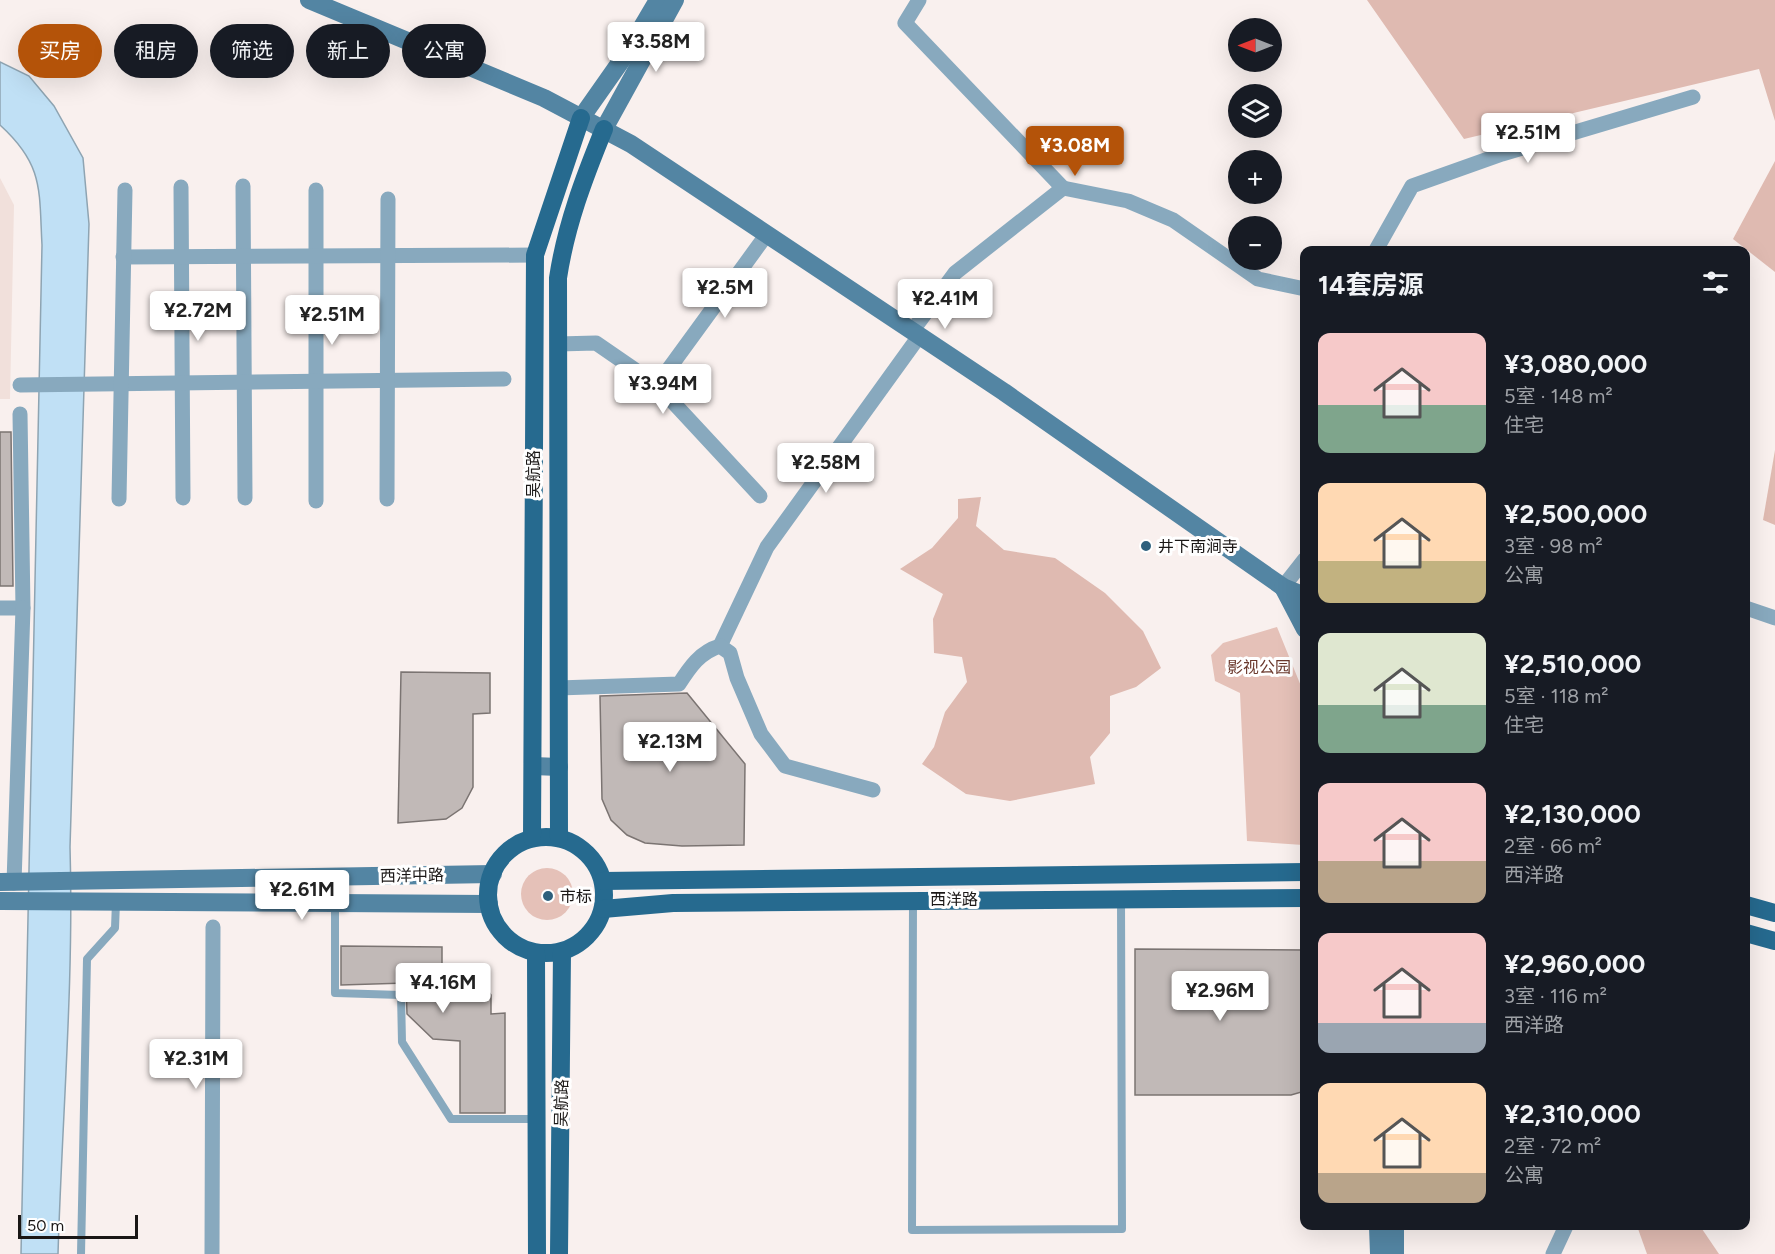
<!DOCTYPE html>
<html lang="zh">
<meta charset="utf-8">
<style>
:root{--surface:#171b24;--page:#242831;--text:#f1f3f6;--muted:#9ea1a6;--accent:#b45309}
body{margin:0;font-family:Figtree,"Noto Sans SC",sans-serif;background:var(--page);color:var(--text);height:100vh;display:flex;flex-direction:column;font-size:22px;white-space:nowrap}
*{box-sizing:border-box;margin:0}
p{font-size:20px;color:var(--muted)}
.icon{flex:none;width:33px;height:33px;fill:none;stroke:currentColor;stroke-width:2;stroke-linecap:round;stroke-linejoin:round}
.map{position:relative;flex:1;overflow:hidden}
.panel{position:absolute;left:1300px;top:246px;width:450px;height:984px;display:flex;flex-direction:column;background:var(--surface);border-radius:12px;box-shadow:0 6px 24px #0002}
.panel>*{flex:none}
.guide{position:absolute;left:18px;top:24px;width:570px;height:54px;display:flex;gap:12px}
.needle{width:39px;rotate:270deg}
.controls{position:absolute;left:1228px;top:18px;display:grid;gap:12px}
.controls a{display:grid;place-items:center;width:54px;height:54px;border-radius:50%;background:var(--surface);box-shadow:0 6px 24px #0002;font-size:30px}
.scale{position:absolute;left:18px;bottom:15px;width:120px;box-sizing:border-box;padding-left:6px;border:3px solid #1a1716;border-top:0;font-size:16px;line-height:21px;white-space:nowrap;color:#1a1716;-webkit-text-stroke:4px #fff;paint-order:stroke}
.price{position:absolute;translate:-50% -51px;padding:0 14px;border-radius:6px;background:#fff;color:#222;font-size:20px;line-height:39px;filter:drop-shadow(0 2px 3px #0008)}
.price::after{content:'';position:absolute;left:50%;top:36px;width:18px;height:14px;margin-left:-9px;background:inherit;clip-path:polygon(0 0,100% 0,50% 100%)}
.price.current{background:var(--accent);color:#fff}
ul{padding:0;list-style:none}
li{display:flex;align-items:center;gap:18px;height:150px;padding:0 18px}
li span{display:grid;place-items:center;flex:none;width:168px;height:120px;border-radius:12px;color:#555}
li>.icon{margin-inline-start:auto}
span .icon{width:72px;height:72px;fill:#fffc;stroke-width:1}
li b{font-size:26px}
h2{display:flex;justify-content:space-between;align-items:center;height:72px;padding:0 18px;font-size:26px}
.pill{padding:0 21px;border-radius:27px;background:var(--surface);box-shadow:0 6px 24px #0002;font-size:21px;line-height:54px}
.pill.current{background:var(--accent);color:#fff}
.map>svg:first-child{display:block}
</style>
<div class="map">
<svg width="1775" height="1254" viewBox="0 0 1775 1254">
<rect width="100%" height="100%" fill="#f9f0ee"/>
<path fill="#f1e0db" d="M0 178 14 205 10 399H0Z"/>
<g fill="#e5c1b8">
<path d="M1277 627 1305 696V844L1303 845 1247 841 1240 693 1215 681 1211 655 1223 643Z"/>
<circle cx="547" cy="894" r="26"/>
</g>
<g fill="#dfbab1">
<path d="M1367 0H1775V121L1759 69 1464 139Z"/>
<path d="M1775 161V272L1733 239Z"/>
<path d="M1775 450V525L1763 520Z"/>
<path d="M981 497 976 526 1004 550 1055 558 1105 593 1143 631 1161 668 1136 687 1110 696V733L1090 757 1095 784 1010 801 966 794 922 764 934 747 945 712 967 682 962 657 934 653 933 619 943 594 900 569 932 548 958 518V499Z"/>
<path d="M1637 1226H1700L1719 1254H1647Z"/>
</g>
<path fill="#c0e0f5" stroke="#8ea4b2" stroke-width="1.5" d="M0 62 29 76 54 106 83 158 89 224 70 847C74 983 62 1118 58 1254H21L42 245C39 190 44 165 0 125Z"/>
<g fill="#c1b9b7" stroke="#7b7472" stroke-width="1.5">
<path d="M0 432H11L13 586H0Z"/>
<path d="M401 672 490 673V713L473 714V787L462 808 446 819 398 823Z"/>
<path d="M687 693 745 764 744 845 682 846 645 843 627 835 611 820 602 799 600 696Z"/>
<path d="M341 946 442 947V975H477L491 995V1014L505 1013V1113H460V1041L433 1039 407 1014 406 983 341 985Z"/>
<path d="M1135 949 1305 950V1091L1291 1095H1135Z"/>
</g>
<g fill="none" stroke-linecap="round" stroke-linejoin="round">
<g stroke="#88a9be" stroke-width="8">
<path d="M913 901 912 1230 1122 1229 1121 899"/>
<path d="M335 903V993L401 995 402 1042 451 1119H536"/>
<path d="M81 1254 87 959 115 928 116 902"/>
</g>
<g stroke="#88a9be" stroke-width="15">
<path d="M243 186 245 498"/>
<path d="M181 187 183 498"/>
<path d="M1063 188 1128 201 1173 220 1258 279 1305 289"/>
<path d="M316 190V501"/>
<path d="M1376 250 1412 186 1502 154 1693 97"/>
<path d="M123 257 535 255"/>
<path d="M913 330 955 273 1063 188 905 23 919 0"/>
<path d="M558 344 596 343 657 385 760 496"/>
<path d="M20 385 504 379"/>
<path d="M657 385 767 234"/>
<path d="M119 499 125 190"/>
<path d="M387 499 388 199"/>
<path d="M1283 587 1305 559"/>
<path d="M0 608H23L20 414"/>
<path d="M1746 608 1775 618"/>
<path d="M720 646 767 547 920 335"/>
<path d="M558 688 679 684C690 667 700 652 720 646L730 653 737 678 761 734 785 766 873 790"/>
<path d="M14 883 23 608"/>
<path d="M212 1254 213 927"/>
<path d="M1553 1254 1566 1226"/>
</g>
<g stroke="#5385a3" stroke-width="18">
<path d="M309 0 544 98 631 144 1004 392 1283 587 1305 596"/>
<path d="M581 118 626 54 658 0"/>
<path d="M604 129 675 0"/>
<path d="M1283 587 1305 629"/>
<path d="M533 766 559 767"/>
<path d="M0 882 493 874"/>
<path d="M0 901 489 904"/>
<path d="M1378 1226 1379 1254"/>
<path d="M1395 1226V1254"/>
</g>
<g stroke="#266a8f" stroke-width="18">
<circle cx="546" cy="895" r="58"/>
<path d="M532 838 535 255 581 118"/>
<path d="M559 838 558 278C566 225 584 178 604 129"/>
<path d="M603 881 1305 872"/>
<path d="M1746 905 1775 913"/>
<path d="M603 909 673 903 1305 898"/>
<path d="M1746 933 1775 941"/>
<path d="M536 953 537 1254"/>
<path d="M559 1254 562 952"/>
</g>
</g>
<g fill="#2e607d" stroke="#fff" stroke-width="2">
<circle cx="1146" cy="546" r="6"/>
<circle cx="548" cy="896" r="6"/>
</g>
<g text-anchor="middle" stroke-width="6" stroke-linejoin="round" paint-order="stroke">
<g font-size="16" fill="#1a1716" stroke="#fff">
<text transform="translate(533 474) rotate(-90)" y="6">吴航路</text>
<text transform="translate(412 875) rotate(-1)" y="6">西洋中路</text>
<text x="954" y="905">西洋路</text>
<text transform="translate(561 1103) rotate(-89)" y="6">吴航路</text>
</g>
<g font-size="16" fill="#1a1716" stroke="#fff" text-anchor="start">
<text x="1158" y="552">井下南涧寺</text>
<text x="560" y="902">市标</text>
</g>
<g font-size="16" fill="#6a382c" stroke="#fff">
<text x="1259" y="673">影视公园</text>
</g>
</g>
</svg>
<div class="controls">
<a><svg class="needle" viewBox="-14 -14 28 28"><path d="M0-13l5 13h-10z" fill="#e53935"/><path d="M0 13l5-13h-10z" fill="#9ea1a6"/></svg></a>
<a><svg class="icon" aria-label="layers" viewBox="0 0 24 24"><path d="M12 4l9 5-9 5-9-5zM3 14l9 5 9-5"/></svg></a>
<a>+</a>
<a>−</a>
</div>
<div class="scale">50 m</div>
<b class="price" style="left:656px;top:73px">¥3.58M</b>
<b class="price" style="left:1528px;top:164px">¥2.51M</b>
<b class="price current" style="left:1075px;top:177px">¥3.08M</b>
<b class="price" style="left:725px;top:319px">¥2.5M</b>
<b class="price" style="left:945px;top:330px">¥2.41M</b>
<b class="price" style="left:198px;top:342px">¥2.72M</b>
<b class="price" style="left:332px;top:346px">¥2.51M</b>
<b class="price" style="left:663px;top:415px">¥3.94M</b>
<b class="price" style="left:826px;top:494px">¥2.58M</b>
<b class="price" style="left:670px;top:773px">¥2.13M</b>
<b class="price" style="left:302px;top:921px">¥2.61M</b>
<b class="price" style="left:443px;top:1014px">¥4.16M</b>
<b class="price" style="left:1220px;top:1022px">¥2.96M</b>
<b class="price" style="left:196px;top:1090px">¥2.31M</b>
<div class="guide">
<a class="pill current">买房</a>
<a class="pill">租房</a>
<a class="pill">筛选</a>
<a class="pill">新上</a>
<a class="pill">公寓</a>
</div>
<section class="panel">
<h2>14套房源<svg class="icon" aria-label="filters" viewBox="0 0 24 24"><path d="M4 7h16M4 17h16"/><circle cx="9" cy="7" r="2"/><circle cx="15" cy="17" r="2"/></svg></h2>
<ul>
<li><span style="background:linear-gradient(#f6c9c9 60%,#7fa58c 0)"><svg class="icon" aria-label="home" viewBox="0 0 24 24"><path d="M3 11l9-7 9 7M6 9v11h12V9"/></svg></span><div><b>¥3,080,000</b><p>5室 · 148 m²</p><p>住宅</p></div></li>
<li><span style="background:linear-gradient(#ffd9b3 65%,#c2b280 0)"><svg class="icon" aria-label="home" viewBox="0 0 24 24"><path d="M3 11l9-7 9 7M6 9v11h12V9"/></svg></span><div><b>¥2,500,000</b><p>3室 · 98 m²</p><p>公寓</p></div></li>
<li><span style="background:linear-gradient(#dfe7d0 60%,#7fa58c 0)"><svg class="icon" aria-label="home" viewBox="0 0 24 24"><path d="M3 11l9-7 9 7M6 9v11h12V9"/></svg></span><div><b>¥2,510,000</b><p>5室 · 118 m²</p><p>住宅</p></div></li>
<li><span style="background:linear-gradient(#f6c9c9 65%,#b9a48a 0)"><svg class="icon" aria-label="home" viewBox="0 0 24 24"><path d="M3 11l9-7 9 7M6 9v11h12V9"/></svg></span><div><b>¥2,130,000</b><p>2室 · 66 m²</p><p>西洋路</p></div></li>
<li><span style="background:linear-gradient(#f6c9c9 75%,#9aa5b1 0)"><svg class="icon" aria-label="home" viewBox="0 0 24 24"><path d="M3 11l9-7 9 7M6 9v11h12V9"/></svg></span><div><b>¥2,960,000</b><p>3室 · 116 m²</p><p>西洋路</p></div></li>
<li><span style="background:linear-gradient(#ffd9b3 75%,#b9a48a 0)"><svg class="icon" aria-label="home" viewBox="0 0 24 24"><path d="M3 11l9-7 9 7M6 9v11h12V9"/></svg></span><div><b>¥2,310,000</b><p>2室 · 72 m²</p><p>公寓</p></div></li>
</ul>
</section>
</div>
